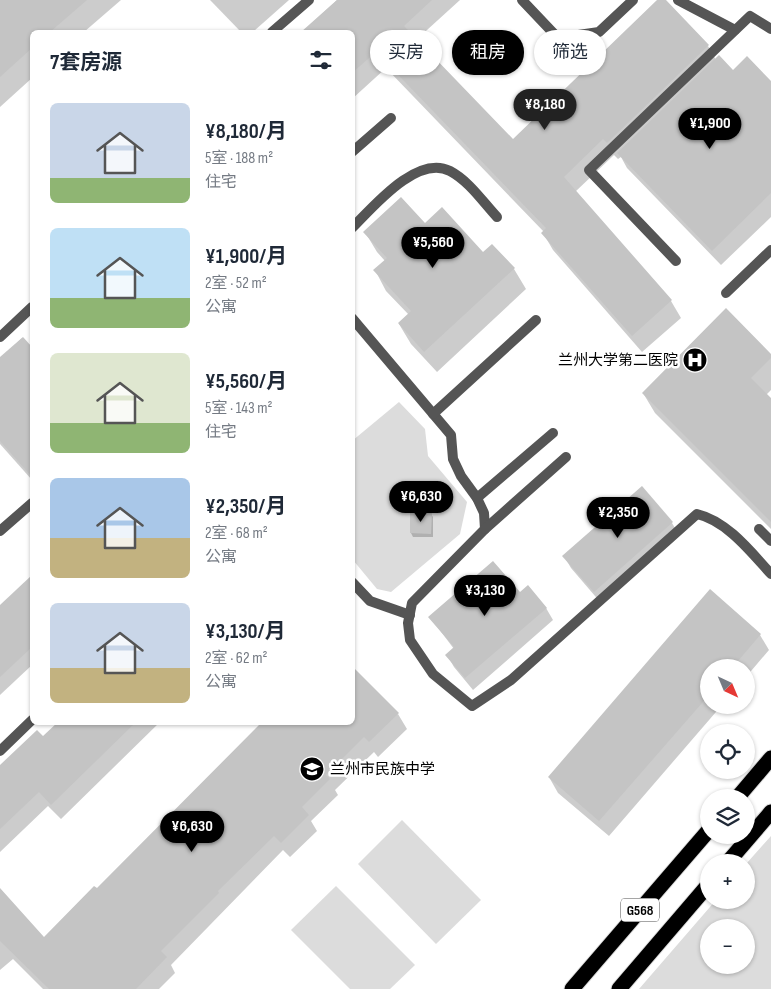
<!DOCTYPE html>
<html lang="zh">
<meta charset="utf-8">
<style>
:root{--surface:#fff;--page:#f2f2f3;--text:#1f2937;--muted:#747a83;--accent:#000}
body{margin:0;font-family:"Sofia Sans Condensed","Noto Sans SC",sans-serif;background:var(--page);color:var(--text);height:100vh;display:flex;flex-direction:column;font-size:19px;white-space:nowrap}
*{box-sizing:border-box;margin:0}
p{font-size:16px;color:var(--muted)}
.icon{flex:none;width:28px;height:28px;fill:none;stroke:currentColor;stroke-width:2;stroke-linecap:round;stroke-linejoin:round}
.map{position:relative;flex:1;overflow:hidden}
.side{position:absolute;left:30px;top:30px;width:325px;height:695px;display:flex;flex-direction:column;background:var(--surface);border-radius:8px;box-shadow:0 1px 4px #0004}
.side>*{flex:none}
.hud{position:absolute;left:370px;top:30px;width:325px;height:45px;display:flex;gap:10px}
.needle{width:32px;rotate:136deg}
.tools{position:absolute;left:700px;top:659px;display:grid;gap:10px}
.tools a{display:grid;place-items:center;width:55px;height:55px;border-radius:50%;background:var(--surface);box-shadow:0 1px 4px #0004;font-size:25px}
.price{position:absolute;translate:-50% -42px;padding:0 11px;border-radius:18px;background:var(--accent);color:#fff;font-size:16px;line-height:32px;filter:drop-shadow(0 1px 2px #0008)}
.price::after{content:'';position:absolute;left:50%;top:30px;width:15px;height:11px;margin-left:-8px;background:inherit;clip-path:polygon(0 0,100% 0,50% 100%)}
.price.current{background:#222;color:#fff}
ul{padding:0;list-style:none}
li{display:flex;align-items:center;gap:15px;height:125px;padding:0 20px}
li span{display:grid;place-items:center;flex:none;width:140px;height:100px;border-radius:8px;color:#555}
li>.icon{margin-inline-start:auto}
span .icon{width:60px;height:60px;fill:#fffc;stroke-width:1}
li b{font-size:21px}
h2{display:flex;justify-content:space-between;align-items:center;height:60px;padding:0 20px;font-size:21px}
.chip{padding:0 18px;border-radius:22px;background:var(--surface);box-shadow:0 1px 4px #0004;font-size:18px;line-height:45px}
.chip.current{background:var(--accent);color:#fff}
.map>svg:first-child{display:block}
</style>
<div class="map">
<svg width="771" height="989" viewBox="0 0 771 989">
<rect width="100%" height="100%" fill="#fff"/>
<g fill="#dcdcdc" fill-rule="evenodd">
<path d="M399 402 425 429 428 456 467 502 460 534 391 592 377 589 353 560 352 441Z"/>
<path d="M402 820 481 900 436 944 358 864Z"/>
<path d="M771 836V989H639L716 900H746V864ZM709 928H746V965H709Z"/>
<path d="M336 886 415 965 390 989H350L291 930Z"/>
</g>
<g fill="#0003">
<path d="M0 0H121L84 32H32V78L0 107Z"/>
<path d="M210 0H289L253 32H241Z"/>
<path d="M337 0H460L416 40 513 141 659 0H664L708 46 716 60 733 72 771 83V217L721 265 627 168 621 157 618 159 614 155 575 192 671 301 681 318 642 352 553 250 543 233 544 232 386 68 352 99V32H302Z"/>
<path d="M425 225 483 254 492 245 514 269 526 289 437 372 411 344 399 324 409 315 386 291 375 270 385 261 377 252 365 232Z"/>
<path d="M22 338 32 349V480L0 444V359Z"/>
<path d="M771 355V390L766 395 771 399V529L655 413 643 393Z"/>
<path d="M642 488 672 523 679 535 601 603 571 568 564 556Z"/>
<path d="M431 514 433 517V537H413L411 533Z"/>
<path d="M32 576V665L0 695V607Z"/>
<path d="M710 591 760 635 769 650 746 677V668H709V705H722L609 836 558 793 549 777Z"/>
<path d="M520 594 546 608 553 620 473 690 454 667 447 655 454 649 430 617Z"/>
<path d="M398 714 407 729 378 757 374 752 335 790 338 795 311 821 317 831 290 857 283 850 171 965 175 973 159 989H43L13 959 0 970V890L44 939 97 890 352 722Z"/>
<path d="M60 722H160L61 819 48 806 0 852V767L43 738Z"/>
</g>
<g fill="#c4c4c4">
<path d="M0 0H87L50 32H32V48L0 77Z"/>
<path d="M337 0H432L404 26 513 139 657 0H666L709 45 607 143 603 139 564 177 672 300 632 336 541 233 546 228 376 52 352 73V32H301Z"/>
<path d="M719 55 733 70 747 56 771 81V193L712 251 617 153Z"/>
<path d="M401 197 425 223 442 207 483 252 492 244 515 268 424 352 398 323 411 311 373 270 387 258 363 232Z"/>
<path d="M726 308 771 354V358L751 378 771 398V522L642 393Z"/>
<path d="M23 337 32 347V477L0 441V357Z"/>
<path d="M642 486 673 522 594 592 562 556Z"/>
<path d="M410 512H432L431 534 410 533Z"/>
<path d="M493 561 520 592 528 585 547 608 465 678 445 655 454 647 428 617Z"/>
<path d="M32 575V647L0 677V605Z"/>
<path d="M710 589 761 634 732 668H709V695L599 821 548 777Z"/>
<path d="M352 666 399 713 369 742 364 737 326 775 330 779 302 807 309 815 281 843 274 836 218 891 219 893 161 951 167 957 136 989H49L0 941V888L44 937 94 886 97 888 262 722H352Z"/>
<path d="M58 722H136L51 805 39 792 0 829V765L37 730 43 736Z"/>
</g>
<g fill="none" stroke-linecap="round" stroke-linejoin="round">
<defs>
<g id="highway">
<path d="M737 798 771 758"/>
<path d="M728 862 771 812"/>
<path d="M572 989 709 830"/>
<path d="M619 989 709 884"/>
</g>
</defs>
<use href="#highway" stroke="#dbdbdb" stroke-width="17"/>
<g stroke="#555" stroke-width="10">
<path d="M522 0 558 38 599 32 633 0"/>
<path d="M678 0 735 30"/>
<path d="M272 32 309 0"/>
<path d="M352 152 391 118"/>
<path d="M352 228C373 207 417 154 450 171 469 181 483 202 497 217"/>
<path d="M676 261 589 170 750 16 771 29"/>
<path d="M726 293 771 250"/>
<path d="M352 318 451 435 453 459 461 476 477 498 484 513 485 529 412 603 408 623 410 640 433 674 472 706 511 680 697 514C727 521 751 552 771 574"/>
<path d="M0 337 32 307"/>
<path d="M433 414 536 320"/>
<path d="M477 498 553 433"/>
<path d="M485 529 566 457"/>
<path d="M759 529 771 541"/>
<path d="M0 531 32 503"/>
<path d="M352 582 370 601 410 615"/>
<path d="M0 751 32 720"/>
</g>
<use href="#highway" stroke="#000" stroke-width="15"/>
</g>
<defs>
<symbol id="hospital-disc" viewBox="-11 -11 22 22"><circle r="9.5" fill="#000" stroke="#fff"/><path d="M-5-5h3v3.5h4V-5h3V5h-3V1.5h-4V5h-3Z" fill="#fff"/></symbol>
<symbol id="school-disc" viewBox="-11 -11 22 22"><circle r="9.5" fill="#000" stroke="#fff"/><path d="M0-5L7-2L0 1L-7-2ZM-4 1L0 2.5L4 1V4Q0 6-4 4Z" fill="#fff"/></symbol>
</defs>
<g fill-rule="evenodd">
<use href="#hospital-disc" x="681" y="346" width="28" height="28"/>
<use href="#school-disc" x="298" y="755" width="28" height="28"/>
</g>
<g text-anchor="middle" stroke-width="5" stroke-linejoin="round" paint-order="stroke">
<rect fill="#fff" stroke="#4c4c4c" stroke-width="1" x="621" y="898.5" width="38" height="23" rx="4"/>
<g font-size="14" font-weight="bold" fill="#000">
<text x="640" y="915">G568</text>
</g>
<g font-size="15" fill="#000" stroke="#fff" text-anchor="end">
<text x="678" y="365">兰州大学第二医院</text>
<text x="330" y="774" text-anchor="start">兰州市民族中学</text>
</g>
</g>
</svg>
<div class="tools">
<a><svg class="needle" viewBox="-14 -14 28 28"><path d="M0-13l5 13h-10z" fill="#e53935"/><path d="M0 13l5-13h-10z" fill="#747a83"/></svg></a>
<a><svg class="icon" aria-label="locate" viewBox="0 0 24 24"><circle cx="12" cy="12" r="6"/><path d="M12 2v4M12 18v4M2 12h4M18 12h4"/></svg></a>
<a><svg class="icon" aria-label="layers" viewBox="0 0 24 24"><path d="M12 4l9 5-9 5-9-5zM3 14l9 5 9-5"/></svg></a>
<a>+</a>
<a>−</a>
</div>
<b class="price current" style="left:545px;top:131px">¥8,180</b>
<b class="price" style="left:710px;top:150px">¥1,900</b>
<b class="price" style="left:433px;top:269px">¥5,560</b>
<b class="price" style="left:421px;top:523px">¥6,630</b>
<b class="price" style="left:618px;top:539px">¥2,350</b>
<b class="price" style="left:485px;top:617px">¥3,130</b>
<b class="price" style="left:192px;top:853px">¥6,630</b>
<div class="hud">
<a class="chip">买房</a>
<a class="chip current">租房</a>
<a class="chip">筛选</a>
</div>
<section class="side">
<h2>7套房源<svg class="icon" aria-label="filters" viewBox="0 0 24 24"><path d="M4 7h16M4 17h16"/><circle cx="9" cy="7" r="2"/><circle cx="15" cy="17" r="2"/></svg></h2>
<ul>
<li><span style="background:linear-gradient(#c9d6e8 75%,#8fb573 0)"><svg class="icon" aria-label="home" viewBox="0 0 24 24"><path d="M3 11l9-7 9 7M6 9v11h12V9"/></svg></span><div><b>¥8,180/月</b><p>5室 · 188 m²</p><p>住宅</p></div></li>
<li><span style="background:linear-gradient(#bfe0f5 70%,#8fb573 0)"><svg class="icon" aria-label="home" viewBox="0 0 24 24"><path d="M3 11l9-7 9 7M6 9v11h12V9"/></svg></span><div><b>¥1,900/月</b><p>2室 · 52 m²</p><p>公寓</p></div></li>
<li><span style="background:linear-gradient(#dfe7d0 70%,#8fb573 0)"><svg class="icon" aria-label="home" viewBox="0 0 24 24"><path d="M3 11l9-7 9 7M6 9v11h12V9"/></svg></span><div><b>¥5,560/月</b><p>5室 · 143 m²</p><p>住宅</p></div></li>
<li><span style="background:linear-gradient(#a9c7e8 60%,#c2b280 0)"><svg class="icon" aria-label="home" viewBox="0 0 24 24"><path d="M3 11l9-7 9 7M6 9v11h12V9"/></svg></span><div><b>¥2,350/月</b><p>2室 · 68 m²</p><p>公寓</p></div></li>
<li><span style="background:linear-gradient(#c9d6e8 65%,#c2b280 0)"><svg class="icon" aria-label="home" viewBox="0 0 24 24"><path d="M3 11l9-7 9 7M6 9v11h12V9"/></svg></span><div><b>¥3,130/月</b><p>2室 · 62 m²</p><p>公寓</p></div></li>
</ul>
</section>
</div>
